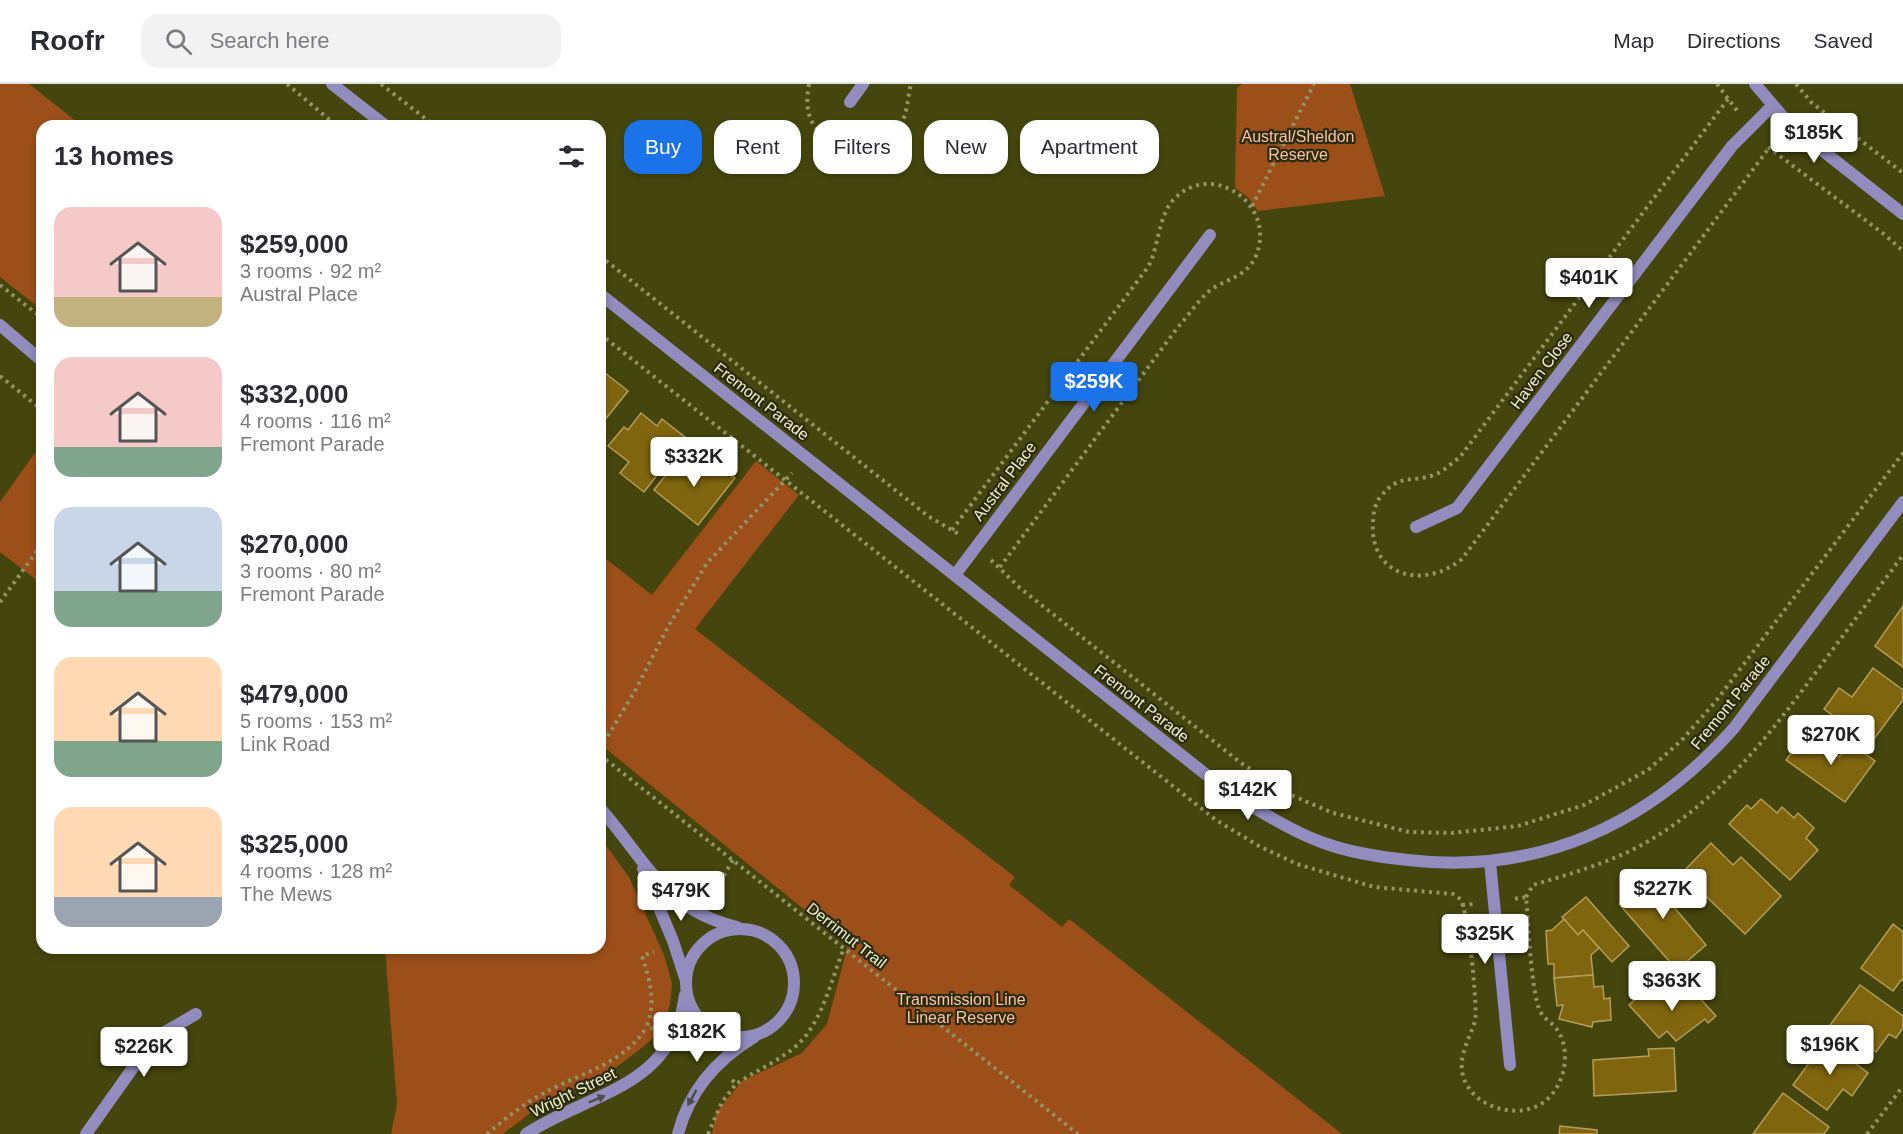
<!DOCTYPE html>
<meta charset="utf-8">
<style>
:root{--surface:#fff;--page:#f2f2f3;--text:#2b2b33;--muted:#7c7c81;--line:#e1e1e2;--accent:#1a73e8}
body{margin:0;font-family:Helvetica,sans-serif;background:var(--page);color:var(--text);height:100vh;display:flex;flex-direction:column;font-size:22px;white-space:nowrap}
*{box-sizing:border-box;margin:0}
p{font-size:20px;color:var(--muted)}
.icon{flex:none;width:33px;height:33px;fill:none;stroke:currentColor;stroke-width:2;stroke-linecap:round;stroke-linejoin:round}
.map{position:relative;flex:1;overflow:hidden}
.details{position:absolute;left:36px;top:36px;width:570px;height:834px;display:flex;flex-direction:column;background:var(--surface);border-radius:18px;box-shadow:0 3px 9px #0003}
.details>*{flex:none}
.top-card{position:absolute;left:624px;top:36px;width:570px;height:54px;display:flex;gap:12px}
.price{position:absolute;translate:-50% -51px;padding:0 14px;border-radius:6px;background:#fff;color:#222;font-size:20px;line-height:39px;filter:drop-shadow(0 2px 3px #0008)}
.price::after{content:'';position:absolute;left:50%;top:36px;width:18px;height:14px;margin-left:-9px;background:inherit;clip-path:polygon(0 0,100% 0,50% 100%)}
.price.selected{background:var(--accent);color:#fff}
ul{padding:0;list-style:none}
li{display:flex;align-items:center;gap:18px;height:150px;padding:0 18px}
li span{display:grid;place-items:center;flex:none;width:168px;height:120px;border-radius:18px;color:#555}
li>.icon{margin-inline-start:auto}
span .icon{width:72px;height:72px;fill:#fffc;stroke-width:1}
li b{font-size:26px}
h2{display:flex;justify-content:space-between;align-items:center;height:72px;padding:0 18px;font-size:26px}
.pill{padding:0 21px;border-radius:18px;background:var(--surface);box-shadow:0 3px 9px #0003;font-size:21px;line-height:54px}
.pill.selected{background:var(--accent);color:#fff}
header{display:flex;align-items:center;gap:36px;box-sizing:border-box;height:84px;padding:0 30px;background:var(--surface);border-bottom:2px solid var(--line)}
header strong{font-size:28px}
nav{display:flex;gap:33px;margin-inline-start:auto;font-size:21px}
.search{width:420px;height:54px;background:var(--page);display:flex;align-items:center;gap:15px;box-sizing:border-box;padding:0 21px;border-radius:18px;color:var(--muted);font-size:22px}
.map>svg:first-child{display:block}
</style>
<header>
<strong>Roofr</strong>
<div class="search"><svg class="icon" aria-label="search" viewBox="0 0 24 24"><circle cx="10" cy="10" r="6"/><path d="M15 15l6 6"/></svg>Search here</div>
<nav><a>Map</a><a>Directions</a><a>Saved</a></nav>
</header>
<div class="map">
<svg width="1903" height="1050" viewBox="0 0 1903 1050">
<rect width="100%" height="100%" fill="#45460d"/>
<g fill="#9d4f1a">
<path d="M0 0H29L82 42H42V226L0 193Z"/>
<path d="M1242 0H1350L1385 112 1258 127 1248 113 1235 104 1237 4Z"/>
<path d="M42 359V500L0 468V418Z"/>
<path d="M756 377 799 411 695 545 1015 793 1009 801 1062 843 1069 835 1342 1050H712L716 1029 742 997 802 969 827 940 848 861 600 660V470L652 511Z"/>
<path d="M600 753 629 793 664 871 672 899 670 920 665 939 655 953 639 966 603 993 542 1020 503 1050H391L397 1020 385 864H600Z"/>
</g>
<g fill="#7f650e" stroke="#b69d58" stroke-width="1.5">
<path d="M600 285 628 307 600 342Z"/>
<path d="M641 329 657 342 662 335 686 354 644 408 620 389 629 378 608 362 624 343 628 346Z"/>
<path d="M696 372 713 387 718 381 735 394 698 441 654 406 680 373 690 380Z"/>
<path d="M1903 522V583L1875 562Z"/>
<path d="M1873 584 1903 606V616L1871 659 1824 625 1839 604 1852 613Z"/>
<path d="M1806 649 1839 673 1850 659 1875 677 1845 718 1786 676Z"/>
<path d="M1761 715 1777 729 1782 723 1794 734 1798 729 1814 744 1806 754 1818 766 1790 796 1729 740 1747 721 1751 725Z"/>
<path d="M1711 759 1733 781 1741 773 1781 812 1745 850 1682 789Z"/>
<path d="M1661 787 1684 813 1673 822 1706 861 1677 886 1619 820 1645 797 1647 799Z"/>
<path d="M1586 813 1629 862 1612 878 1583 846 1578 851 1562 833Z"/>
<path d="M1564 835 1578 851 1583 846 1599 864 1591 871 1593 891 1554 894V880H1548L1546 847 1552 846Z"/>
<path d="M1893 840 1903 848V897L1901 896 1893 907 1861 884Z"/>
<path d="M1593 891 1594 903 1603 902 1604 915 1610 914 1611 936 1593 938 1592 943 1559 935 1563 921 1557 922 1554 894Z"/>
<path d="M1651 901 1663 915 1668 911 1672 916 1688 901 1716 932 1708 939 1705 935 1676 957 1667 947 1659 954 1629 921Z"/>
<path d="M1860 901 1903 932V944L1896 954 1889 950 1876 968 1858 955 1852 963 1827 945Z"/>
<path d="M1825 957 1868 989 1852 1012 1843 1005 1827 1026 1793 1001Z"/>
<path d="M1674 964 1676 1007 1594 1012 1593 976 1649 972 1648 965Z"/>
<path d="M1783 1009 1829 1043 1824 1050H1753Z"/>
<path d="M1560 1042 1597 1046V1050H1559Z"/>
</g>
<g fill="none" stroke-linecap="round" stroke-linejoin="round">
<g stroke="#939465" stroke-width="4" stroke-dasharray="3 4.5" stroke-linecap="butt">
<path d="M287 0 337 42"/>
<path d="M381 0 435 42"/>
<path d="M809 0C807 12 806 25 811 36 827 69 877 71 898 44 908 32 907 15 911 0"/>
<path d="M1717 0 1738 28"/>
<path d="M1796 0 1812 19 1903 89"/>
<path d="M1728 15 1460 373C1452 379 1444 387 1434 391 1411 399 1400 389 1381 412 1375 419 1373 430 1373 438 1369 493 1424 506 1462 475L1769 64"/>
<path d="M1768 63 1885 151 1903 167"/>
<path d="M1252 122 1314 0"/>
<path d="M600 172 928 432 960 451"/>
<path d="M0 201 42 234"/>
<path d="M600 250 1216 736 1259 762 1297 780 1374 803 1453 810C1455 812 1458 813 1460 815 1468 823 1478 924 1475 937 1471 950 1464 962 1462 976 1457 1018 1513 1040 1544 1018 1564 1003 1572 969 1558 947 1550 935 1541 936 1537 918 1530 888 1529 845 1526 813L1514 815"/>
<path d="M0 292 42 326"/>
<path d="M952 446 1148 183C1159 163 1158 132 1174 115 1213 75 1279 122 1255 174 1245 194 1224 195 1208 208 1197 218 1188 232 1178 243L1000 483"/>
<path d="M991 476 1020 504 1241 679 1291 711 1333 729 1409 748 1452 749 1518 742 1584 721 1648 686 1681 657 1716 617 1903 369"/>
<path d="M0 518 42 460"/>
<path d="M600 665 636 605 669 541 707 479 792 389"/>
<path d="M600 671 1078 1050"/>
<path d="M712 811 733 776"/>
<path d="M1526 813 1533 801C1573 789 1616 777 1652 755 1723 712 1770 650 1819 584 1847 546 1875 509 1903 471"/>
<path d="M1462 821 1474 820"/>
<path d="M653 945 647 942C656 917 650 897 642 872L654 868"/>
<path d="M732 996 736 1000C755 987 777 978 795 963 822 940 831 896 844 864"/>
<path d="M487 1050C505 1035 523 1020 544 1009 580 989 625 980 647 942"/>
<path d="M708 1050 722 1018 736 1000"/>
<path d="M1867 1050 1903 1002"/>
</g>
<g stroke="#928cbf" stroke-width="12">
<path d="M332 0 386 42"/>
<path d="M1755 0 1790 41 1903 130"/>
<path d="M850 18 863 0"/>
<path d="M600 210 1228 708C1259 726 1290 747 1324 759 1351 769 1379 773 1408 776 1539 791 1648 741 1734 644L1903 418"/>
<path d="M1416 443 1457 424 1732 62 1772 22"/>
<path d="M955 491 1210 151"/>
<path d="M1490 778 1510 981"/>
<path d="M86 1050 147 964 165 948 196 930"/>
</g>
<g stroke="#928cbf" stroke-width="12">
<path d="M0 241 42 277"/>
<path d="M600 724C645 775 664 826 737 843"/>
<path d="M643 785 673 857 685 894"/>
<circle cx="740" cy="899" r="54"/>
<path d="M526 1050C592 1007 672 1005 685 911"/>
<path d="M678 1050C689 1007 716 976 754 953"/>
</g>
</g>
<defs><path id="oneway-solid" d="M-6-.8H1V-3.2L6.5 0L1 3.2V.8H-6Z" transform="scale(1.5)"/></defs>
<g fill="#4e4d4b">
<use href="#oneway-solid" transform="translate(692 1014) rotate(118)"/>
<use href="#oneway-solid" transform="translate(597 1015) rotate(-23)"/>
</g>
<g text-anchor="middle" stroke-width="4.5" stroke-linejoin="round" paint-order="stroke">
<g font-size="16" fill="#fec3a3" stroke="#2a2b0d">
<text x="1298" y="58">Austral/Sheldon<tspan x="1298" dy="18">Reserve</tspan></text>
<text x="961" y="921">Transmission Line<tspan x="961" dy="18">Linear Reserve</tspan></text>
</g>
<g font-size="16" fill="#eef0cd" stroke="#2a2b0d">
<text transform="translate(1541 286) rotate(-53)" y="6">Haven Close</text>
<text transform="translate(762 317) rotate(38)" y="6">Fremont Parade</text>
<text transform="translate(1004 397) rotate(-53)" y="6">Austral Place</text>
<text transform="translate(1730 618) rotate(-51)" y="6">Fremont Parade</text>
<text transform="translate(1142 619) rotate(38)" y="6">Fremont Parade</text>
<text transform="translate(847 851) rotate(38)" y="6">Derrimut Trail</text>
<text transform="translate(573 1008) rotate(-26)" y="6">Wright Street</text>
</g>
</g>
</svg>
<b class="price" style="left:1814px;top:80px">$185K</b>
<b class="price" style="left:1589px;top:225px">$401K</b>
<b class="price selected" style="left:1094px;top:329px">$259K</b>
<b class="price" style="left:694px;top:404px">$332K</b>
<b class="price" style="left:1831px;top:682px">$270K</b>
<b class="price" style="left:1248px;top:737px">$142K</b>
<b class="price" style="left:1663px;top:836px">$227K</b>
<b class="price" style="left:681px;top:838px">$479K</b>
<b class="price" style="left:1485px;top:881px">$325K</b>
<b class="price" style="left:1672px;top:928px">$363K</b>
<b class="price" style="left:697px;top:979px">$182K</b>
<b class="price" style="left:1830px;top:992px">$196K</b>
<b class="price" style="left:144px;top:994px">$226K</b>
<div class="top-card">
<a class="pill selected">Buy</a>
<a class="pill">Rent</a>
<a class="pill">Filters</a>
<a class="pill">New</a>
<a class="pill">Apartment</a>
</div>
<section class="details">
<h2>13 homes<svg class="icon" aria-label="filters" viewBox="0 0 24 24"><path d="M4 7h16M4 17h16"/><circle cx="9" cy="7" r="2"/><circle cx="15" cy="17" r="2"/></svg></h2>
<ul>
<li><span style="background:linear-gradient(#f6c9c9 75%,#c2b280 0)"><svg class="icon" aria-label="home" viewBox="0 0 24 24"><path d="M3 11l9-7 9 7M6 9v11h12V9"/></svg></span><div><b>$259,000</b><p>3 rooms · 92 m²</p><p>Austral Place</p></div></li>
<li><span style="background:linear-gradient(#f6c9c9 75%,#7fa58c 0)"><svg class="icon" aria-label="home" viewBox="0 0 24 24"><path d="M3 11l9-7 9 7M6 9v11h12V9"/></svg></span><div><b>$332,000</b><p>4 rooms · 116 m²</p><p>Fremont Parade</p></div></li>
<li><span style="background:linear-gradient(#c9d6e8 70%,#7fa58c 0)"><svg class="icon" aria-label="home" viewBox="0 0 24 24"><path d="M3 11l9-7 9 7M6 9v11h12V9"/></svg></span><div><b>$270,000</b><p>3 rooms · 80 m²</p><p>Fremont Parade</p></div></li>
<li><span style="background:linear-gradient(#ffd9b3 70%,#7fa58c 0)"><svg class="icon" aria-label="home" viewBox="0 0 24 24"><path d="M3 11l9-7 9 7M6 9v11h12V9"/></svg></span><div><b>$479,000</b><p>5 rooms · 153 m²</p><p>Link Road</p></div></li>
<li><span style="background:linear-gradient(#ffd9b3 75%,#9aa5b1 0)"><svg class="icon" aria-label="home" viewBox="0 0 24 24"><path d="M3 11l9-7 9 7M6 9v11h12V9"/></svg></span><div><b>$325,000</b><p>4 rooms · 128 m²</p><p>The Mews</p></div></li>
</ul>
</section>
</div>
